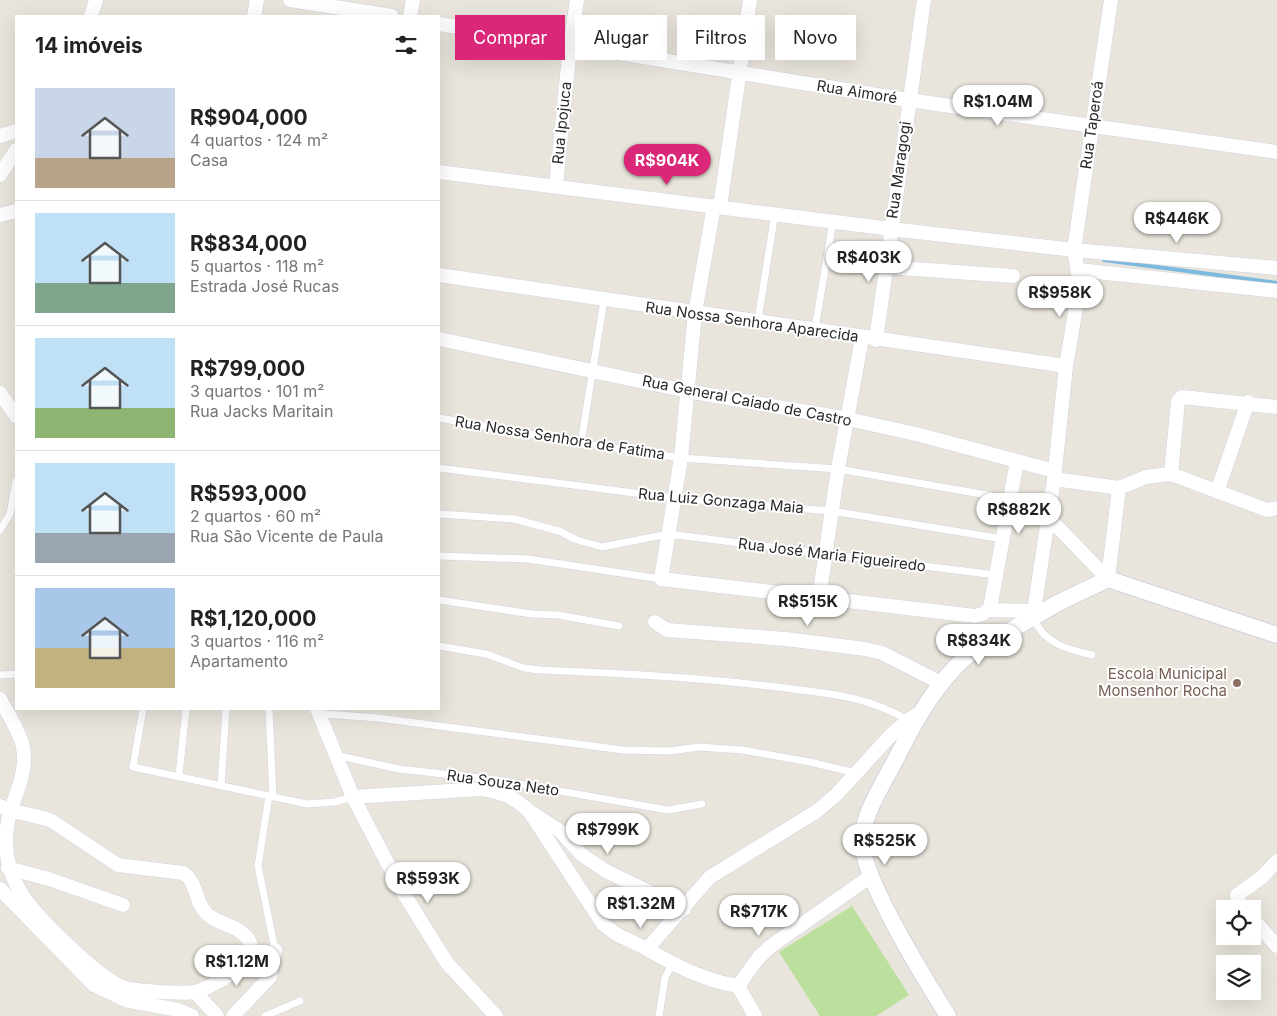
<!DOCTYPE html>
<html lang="pt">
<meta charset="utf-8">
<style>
:root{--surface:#fff;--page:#f6f6f6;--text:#222;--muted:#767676;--line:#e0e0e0;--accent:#db2777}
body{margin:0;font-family:Inter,sans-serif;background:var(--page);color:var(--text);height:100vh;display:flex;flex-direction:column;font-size:19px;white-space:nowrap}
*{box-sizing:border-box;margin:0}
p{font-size:16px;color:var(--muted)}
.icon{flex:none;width:28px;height:28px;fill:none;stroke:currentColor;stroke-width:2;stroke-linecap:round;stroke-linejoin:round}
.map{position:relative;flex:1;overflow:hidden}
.drawer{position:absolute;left:15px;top:15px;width:425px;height:695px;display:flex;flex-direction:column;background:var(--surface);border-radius:0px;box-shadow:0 5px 20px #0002}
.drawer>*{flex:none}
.guide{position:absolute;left:455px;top:15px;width:475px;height:45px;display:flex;gap:10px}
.fabs{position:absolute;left:1216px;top:900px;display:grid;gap:10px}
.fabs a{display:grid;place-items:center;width:45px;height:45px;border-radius:0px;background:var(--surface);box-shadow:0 5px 20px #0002;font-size:25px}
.price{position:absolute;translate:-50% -42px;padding:0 11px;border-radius:18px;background:#fff;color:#222;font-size:16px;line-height:32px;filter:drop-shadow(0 1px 2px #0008)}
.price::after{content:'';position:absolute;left:50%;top:30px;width:15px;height:11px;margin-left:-8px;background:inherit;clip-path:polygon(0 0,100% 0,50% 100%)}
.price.current{background:var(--accent);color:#fff}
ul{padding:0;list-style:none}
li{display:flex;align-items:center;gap:15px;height:125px;padding:0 20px}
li+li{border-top:1px solid var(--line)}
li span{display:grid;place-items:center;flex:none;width:140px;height:100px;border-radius:0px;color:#555}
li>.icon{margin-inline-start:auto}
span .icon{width:60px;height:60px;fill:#fffc;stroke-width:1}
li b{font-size:21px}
h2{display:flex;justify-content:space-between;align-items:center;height:60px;padding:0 20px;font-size:21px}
.tag{padding:0 18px;border-radius:0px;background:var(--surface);box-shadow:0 5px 20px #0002;font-size:18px;line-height:45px}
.tag.current{background:var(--accent);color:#fff}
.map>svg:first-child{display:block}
</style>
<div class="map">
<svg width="1277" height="1016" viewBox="0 0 1277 1016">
<rect width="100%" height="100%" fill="#e9e5dc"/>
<path fill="#bbdf9c" d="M852 906 909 995 876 1016H820L779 952Z"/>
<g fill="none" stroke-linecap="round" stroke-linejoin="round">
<path stroke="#7cb9df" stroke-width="4" d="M1104 260 1277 283"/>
<defs>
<g id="service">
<path d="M758 320 775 213"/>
<path d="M815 329 833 221"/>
<path d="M439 418 586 444 681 458 838 469 1010 499"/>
<path d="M581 443 604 300"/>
<path d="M439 468 674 498 832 511 1003 539"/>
<path d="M439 514 514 519 559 531 577 540 602 547 668 534 996 575"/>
<path d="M0 530 10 514 16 481"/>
<path d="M439 556 528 559 661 579"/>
<path d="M439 600 532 614 558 615 619 626"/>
<path d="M1033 618C1045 644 1066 649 1092 655"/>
<path d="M439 646 486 654 524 668 540 670C619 673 698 677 776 687 825 693 864 695 908 720"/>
<path d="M0 675 16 674"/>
<path d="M143 709 133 767 307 804 334 802 353 797"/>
<path d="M269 709 273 796"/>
<path d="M326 714 378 718 623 750 669 751 699 747 742 750 810 762 856 773"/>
<path d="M335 755 399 769 497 780 668 810 702 804"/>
<path d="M179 775 186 709"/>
<path d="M221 786 226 709"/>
<path d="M269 796 258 866 275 950"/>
<path d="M247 959 273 966"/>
<path d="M265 1016 300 1001"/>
<path d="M659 1016 665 978 672 964"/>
</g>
<g id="minor">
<path d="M290 0 392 16"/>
<path d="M91 16 96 0"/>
<path d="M254 16 257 0"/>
<path d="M410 16 413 0"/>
<path d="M439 24 908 100 1277 152"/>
<path d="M0 136 16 131"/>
<path d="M439 172 891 229 1074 250 1277 268"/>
<path d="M0 175 16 150"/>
<path d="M556 186 570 46 577 0"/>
<path d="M714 206 695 313 681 458 661 579 975 616C984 614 989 612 991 603L1017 461"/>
<path d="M720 207 750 0"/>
<path d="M0 215 16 211"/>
<path d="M886 267 1013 276"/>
<path d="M1078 270 1277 291"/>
<path d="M439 275 1066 366"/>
<path d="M439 339 687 391 848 419 920 435 1054 471"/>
<path d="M876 340 924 0"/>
<path d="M0 393 16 416"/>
<path d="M1171 474 1178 401 1182 397 1277 407"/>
<path d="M1054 479 1119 488 1146 477 1171 474 1267 510 1277 508"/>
<path d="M1217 492 1248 402"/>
<path d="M1048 517 1108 579"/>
<path d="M1108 579 1119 488"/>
<path d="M819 598 838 469 862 338"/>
<path d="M989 610 1034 611"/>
<path d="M1033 618 1054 479 1066 366 1080 284 1074 250 1111 0"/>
<path d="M655 622 667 630 786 639 865 649 882 653 941 683"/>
<path d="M0 699C8 714 19 730 23 747 27 769 18 789 11 809 2 839 5 867 21 893 34 915 96 975 120 986 131 991 182 994 195 992 210 988 258 963 250 943 244 926 218 925 207 914 194 902 198 882 183 873L118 865 52 821C35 814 16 814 0 806"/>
<path d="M317 709 353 797 401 889 447 963 496 1016"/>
<path d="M353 797 482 789C501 792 515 797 529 811L603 924 616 934 647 949 710 877 817 811 837 794 890 736 908 720 921 712"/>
<path d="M534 814 560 831 582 855 606 871 684 909"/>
<path d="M8 868 49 879 123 905"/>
<path d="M0 889 94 985 125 1000 178 1010 192 1016"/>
<path d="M1245 909 1238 901 1237 895 1262 877 1277 861"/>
<path d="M1252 918 1277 946"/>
<path d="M647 949C675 966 706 981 738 986L759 957 771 946 871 876"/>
<path d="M738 986 755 1016"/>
<path d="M195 992 217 1016"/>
<path d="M233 1016 270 977 275 950"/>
</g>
<path id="tertiary" d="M948 1016C928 984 857 871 862 836 866 808 886 779 899 753 917 717 937 682 968 655L1058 603 1108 579 1277 635"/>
</defs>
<use href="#service" stroke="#d2d3e0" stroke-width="8"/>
<use href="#minor" stroke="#d2d3e0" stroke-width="15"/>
<use href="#tertiary" stroke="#d2d3e0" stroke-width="18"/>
<use href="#service" stroke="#fff" stroke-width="7"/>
<use href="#minor" stroke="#fff" stroke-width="14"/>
<use href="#tertiary" stroke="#fff" stroke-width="16"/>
</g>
<circle fill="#8d6e63" stroke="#fff" stroke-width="2" cx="1237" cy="683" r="5"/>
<g text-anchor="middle" stroke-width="4" stroke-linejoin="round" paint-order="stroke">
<g font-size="15" fill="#292929" stroke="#fff">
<text transform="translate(857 92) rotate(9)" y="5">Rua Aimoré</text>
<text transform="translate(562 123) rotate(-84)" y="5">Rua Ipojuca</text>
<text transform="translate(1092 125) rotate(-82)" y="5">Rua Taperoá</text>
<text transform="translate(899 170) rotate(-82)" y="5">Rua Maragogi</text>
<text transform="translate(752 322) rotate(8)" y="5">Rua Nossa Senhora Aparecida</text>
<text transform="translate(747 401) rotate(11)" y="5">Rua General Caiado de Castro</text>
<text transform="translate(560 438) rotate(9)" y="5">Rua Nossa Senhora de Fatima</text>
<text transform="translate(721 501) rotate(5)" y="5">Rua Luiz Gonzaga Maia</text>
<text transform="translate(832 555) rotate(7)" y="5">Rua José Maria Figueiredo</text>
<text transform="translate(503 783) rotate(8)" y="5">Rua Souza Neto</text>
</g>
<g font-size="15" fill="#785e54" stroke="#fff" text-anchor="end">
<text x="1227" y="679">Escola Municipal<tspan x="1227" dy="17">Monsenhor Rocha</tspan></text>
</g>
</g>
</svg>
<div class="fabs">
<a><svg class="icon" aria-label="locate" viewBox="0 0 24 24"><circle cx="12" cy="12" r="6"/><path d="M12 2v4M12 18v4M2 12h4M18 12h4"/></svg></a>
<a><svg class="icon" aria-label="layers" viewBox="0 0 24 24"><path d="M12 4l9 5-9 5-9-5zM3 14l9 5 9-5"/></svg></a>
</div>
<b class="price" style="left:998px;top:127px">R$1.04M</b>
<b class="price current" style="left:667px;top:186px">R$904K</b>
<b class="price" style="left:1177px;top:244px">R$446K</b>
<b class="price" style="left:869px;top:283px">R$403K</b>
<b class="price" style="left:1060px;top:318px">R$958K</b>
<b class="price" style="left:1019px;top:535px">R$882K</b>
<b class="price" style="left:808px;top:627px">R$515K</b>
<b class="price" style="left:979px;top:666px">R$834K</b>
<b class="price" style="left:608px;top:855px">R$799K</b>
<b class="price" style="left:885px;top:866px">R$525K</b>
<b class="price" style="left:428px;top:904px">R$593K</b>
<b class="price" style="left:641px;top:929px">R$1.32M</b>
<b class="price" style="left:759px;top:937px">R$717K</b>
<b class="price" style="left:237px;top:987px">R$1.12M</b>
<div class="guide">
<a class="tag current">Comprar</a>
<a class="tag">Alugar</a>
<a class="tag">Filtros</a>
<a class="tag">Novo</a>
</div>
<section class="drawer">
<h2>14 imóveis<svg class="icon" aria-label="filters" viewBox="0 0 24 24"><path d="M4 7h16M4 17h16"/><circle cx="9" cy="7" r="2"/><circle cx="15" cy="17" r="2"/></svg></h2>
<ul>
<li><span style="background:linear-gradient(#c9d6e8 70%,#b9a48a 0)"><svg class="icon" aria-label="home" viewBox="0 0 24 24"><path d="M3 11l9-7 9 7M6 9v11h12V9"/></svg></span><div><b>R$904,000</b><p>4 quartos · 124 m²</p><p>Casa</p></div></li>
<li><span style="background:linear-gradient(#bfe0f5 70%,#7fa58c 0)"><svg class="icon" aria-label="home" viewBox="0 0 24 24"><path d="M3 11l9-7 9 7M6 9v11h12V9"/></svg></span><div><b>R$834,000</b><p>5 quartos · 118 m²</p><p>Estrada José Rucas</p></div></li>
<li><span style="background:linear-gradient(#bfe0f5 70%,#8fb573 0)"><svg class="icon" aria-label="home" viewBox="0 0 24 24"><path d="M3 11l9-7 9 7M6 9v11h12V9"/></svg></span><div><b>R$799,000</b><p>3 quartos · 101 m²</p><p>Rua Jacks Maritain</p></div></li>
<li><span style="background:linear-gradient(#bfe0f5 70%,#9aa5b1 0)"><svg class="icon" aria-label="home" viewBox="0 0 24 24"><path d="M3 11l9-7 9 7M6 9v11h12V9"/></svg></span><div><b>R$593,000</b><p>2 quartos · 60 m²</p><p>Rua São Vicente de Paula</p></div></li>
<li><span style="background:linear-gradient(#a9c7e8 60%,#c2b280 0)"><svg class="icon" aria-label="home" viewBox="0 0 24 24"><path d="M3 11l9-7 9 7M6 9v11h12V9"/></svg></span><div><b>R$1,120,000</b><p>3 quartos · 116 m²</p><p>Apartamento</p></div></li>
</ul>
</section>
</div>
